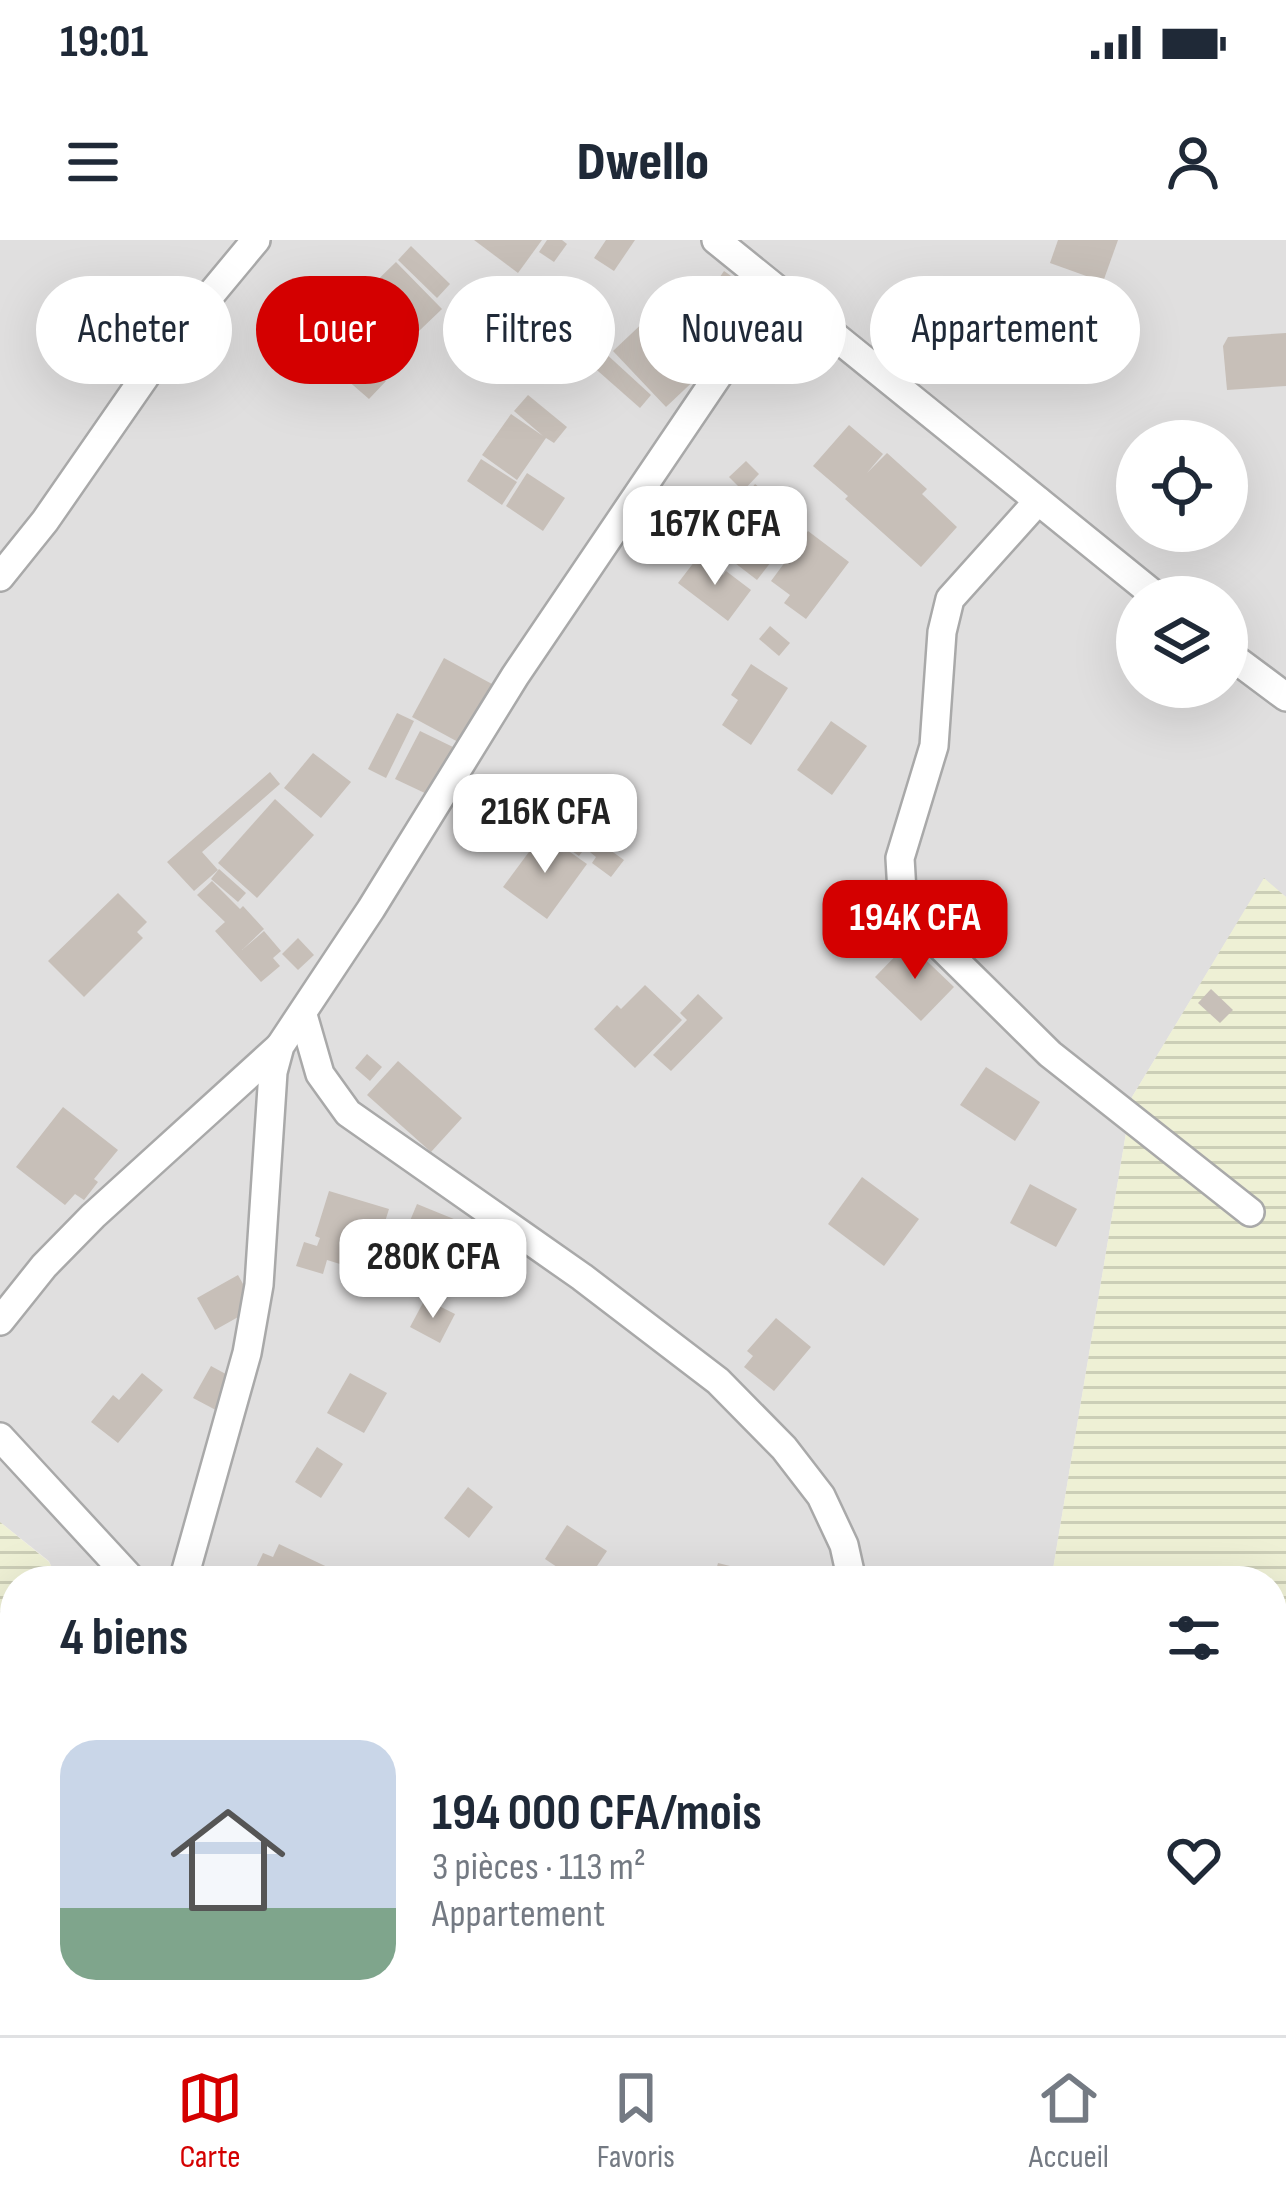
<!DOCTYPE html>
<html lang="fr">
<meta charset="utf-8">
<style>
:root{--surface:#fff;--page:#f2f2f3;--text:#1f2937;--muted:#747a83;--line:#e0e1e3;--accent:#d40000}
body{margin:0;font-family:"Sofia Sans Condensed",sans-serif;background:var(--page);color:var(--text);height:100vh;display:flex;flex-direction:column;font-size:45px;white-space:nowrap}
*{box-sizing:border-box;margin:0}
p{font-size:39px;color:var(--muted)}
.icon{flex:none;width:66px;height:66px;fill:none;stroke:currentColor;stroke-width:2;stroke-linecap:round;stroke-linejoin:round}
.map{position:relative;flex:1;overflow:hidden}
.panel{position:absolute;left:0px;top:1326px;width:1287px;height:471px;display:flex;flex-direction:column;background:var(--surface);border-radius:48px 48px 0 0;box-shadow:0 12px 48px #0002}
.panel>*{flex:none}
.banner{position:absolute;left:36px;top:36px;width:1215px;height:108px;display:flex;gap:24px}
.controls{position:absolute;left:1116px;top:180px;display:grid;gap:24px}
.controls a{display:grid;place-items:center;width:132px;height:132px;border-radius:50%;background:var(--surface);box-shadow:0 12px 48px #0002;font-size:60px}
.price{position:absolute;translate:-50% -102px;padding:0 27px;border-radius:24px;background:#fff;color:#222;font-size:39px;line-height:78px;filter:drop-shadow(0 3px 6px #0008)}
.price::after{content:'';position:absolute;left:50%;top:72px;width:36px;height:27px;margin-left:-18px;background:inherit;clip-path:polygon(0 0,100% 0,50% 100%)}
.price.selected{background:var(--accent);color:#fff}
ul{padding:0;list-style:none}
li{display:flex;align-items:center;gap:36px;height:300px;padding:0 60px}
li span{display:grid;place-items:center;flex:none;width:336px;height:240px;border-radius:36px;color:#555}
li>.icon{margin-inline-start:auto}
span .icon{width:144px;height:144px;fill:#fffc;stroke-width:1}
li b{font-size:51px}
h2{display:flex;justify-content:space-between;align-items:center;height:144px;padding:0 60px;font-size:51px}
.tag{padding:0 42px;border-radius:54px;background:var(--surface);box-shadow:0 12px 48px #0002;font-size:42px;line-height:108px}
.tag.selected{background:var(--accent);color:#fff}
.status{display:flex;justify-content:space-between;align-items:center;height:84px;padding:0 60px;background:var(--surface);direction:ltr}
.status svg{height:33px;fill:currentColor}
header{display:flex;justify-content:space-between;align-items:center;height:156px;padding:0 60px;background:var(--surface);font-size:54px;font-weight:800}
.tab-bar{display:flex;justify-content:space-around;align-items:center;height:168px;border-top:3px solid var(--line);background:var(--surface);font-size:33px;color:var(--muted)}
.tab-bar a{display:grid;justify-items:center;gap:6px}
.tab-bar .selected{color:var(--accent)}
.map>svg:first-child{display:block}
</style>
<div class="status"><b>19:01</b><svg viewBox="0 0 49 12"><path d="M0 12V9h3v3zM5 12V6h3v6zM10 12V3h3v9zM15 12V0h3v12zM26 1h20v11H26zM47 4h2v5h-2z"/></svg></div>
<header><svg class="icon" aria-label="menu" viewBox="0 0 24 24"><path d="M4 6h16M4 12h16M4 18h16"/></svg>Dwello<svg class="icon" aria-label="person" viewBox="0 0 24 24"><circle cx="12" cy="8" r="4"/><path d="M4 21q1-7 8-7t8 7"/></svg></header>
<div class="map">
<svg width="1286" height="1795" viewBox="0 0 1286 1795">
<defs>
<pattern id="farmland-rules" width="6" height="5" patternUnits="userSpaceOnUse" patternTransform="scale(3)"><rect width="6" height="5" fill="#eef0d5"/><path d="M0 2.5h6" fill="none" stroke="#ccceb7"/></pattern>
</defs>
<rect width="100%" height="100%" fill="#f2efe9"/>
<g fill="#e0dfdf" fill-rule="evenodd">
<path d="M0 0H1286V657L1264 639 1132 857 1051 1341H58L49 1321 0 1282ZM1137 201H1227V291H1137ZM1137 357H1227V447H1137Z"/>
<path d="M258 1782H732L718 1795H264Z"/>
</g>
<g fill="url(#farmland-rules)">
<path d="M1264 638 1286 657V1795H718L732 1782H1272V1341H1051L1132 857Z"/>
<path d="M0 1282 49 1322 58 1341H15V1782H258L264 1795H0Z"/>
</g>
<g fill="#c7bfb8">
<path d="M474 0H542L518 33Z"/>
<path d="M547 0H562L567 4 554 22 539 12Z"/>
<path d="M606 0H635L614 31 594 18Z"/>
<path d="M1058 0H1118L1103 42 1050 23Z"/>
<path d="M411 6 450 44 437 58 398 20Z"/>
<path d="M396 22 442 69 397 112 387 102 382 107 354 79 369 64 361 56Z"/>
<path d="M724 31 761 57 731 100 694 75Z"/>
<path d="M293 61 314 78 320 71 355 103 350 109 386 141 369 159 277 79Z"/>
<path d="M649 77 702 133 666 167 613 111Z"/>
<path d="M1286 93V146L1227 150 1223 106 1228 97Z"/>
<path d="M569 108 585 125 571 137 555 121Z"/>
<path d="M603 111 651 155 640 168 590 124Z"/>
<path d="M528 155 567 187 554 203 546 198 517 240 482 215 511 174 543 196 514 171Z"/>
<path d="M849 185 883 214 867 233 887 213 927 249 922 254 957 287 921 327 845 259 848 256 813 226Z"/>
<path d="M481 219 517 242 502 265 467 241Z"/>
<path d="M746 221 759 234 743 251 729 237Z"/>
<path d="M527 233 565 258 543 291 506 266Z"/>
<path d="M755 244 803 281 757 340 709 303Z"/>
<path d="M808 291 849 322 806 379 784 363 790 355 771 341Z"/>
<path d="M698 317 723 335 726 331 751 350 728 381 678 343Z"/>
<path d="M770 386 790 403 779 416 759 399Z"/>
<path d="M444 418 492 444 460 503 412 477Z"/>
<path d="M751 424 788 448 751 505 722 485 738 460 731 455Z"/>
<path d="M397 473 414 481 386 538 368 529Z"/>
<path d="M831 481 867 506 832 555 797 530Z"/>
<path d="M420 491 453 507 429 555 395 539Z"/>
<path d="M313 513 351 542 321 578 284 548Z"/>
<path d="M270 532 280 544 202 612 218 630 194 651 167 622Z"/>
<path d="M538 542 611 595 603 605 624 620 611 637 592 623 596 617 585 608 579 616 562 604 566 597 522 565Z"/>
<path d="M275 559 314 595 257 658 218 623Z"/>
<path d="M543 593 587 624 547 679 503 647Z"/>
<path d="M219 629 246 653 238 662 211 639Z"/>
<path d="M212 641 240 669 243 666 264 689 242 710 264 691 281 711 273 718 280 726 261 742 215 691 225 682 197 655Z"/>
<path d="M118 653 147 682 137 692 143 698 84 757 48 721Z"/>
<path d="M298 698 314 715 298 730 282 714Z"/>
<path d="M908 703 954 747 921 781 875 737Z"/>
<path d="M645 745 682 780 635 828 594 789 617 765 621 769Z"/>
<path d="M1211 749 1233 770 1220 783 1198 763Z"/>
<path d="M698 754 723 778 671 831 653 815 687 780 680 773Z"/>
<path d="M367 814 382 827 370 841 355 828Z"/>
<path d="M398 821 462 878 431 912 367 855Z"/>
<path d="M986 827 1040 862 1015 901 960 865Z"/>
<path d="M63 867 118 910 94 939 98 942 84 960 75 954 65 965 16 927Z"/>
<path d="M862 937 919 979 884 1026 828 984Z"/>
<path d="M1030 944 1077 969 1056 1007 1010 983Z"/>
<path d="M329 951 389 969 369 1033 327 1020 323 1034 296 1026 304 1002 317 1006 320 998 315 996Z"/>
<path d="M417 964 471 986 452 1035 397 1012Z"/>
<path d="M238 1035 256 1067 215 1090 197 1058Z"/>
<path d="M425 1059 455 1074 440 1103 410 1087Z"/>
<path d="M776 1078 811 1107 774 1151 744 1127 753 1116 747 1111Z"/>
<path d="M211 1126 246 1145 229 1177 193 1158Z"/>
<path d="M142 1133 163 1150 118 1203 91 1182 113 1155 119 1160Z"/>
<path d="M350 1133 387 1153 364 1193 327 1173Z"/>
<path d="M317 1207 343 1224 321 1258 295 1242Z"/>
<path d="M468 1247 493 1267 469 1298 444 1278Z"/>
<path d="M567 1285 607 1311 587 1341H578L545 1319Z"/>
<path d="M279 1304 342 1334 339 1341H264L253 1334 263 1313 273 1317Z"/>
<path d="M718 1323 754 1332 752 1341H713Z"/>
</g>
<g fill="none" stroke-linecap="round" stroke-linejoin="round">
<defs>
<g id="street">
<path d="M716 0 1157 357"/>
<path d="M1038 261 950 359 942 392 934 506 900 618 902 652 913 679 1050 814 1250 972"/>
<path d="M0 337 45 281 158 118 256 0"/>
<path d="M1227 413 1286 457"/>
<path d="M303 775 320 834 348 873 582 1037 718 1141 784 1208 821 1256 844 1305 852 1341"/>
<path d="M0 1081 44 1026 93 976 279 807"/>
<path d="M0 1197 133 1341"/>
<path d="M183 1341 247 1113 259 1045 273 832 280 806 371 669 515 436 776 50"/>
<path d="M66 1795 70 1782"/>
</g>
</defs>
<use href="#street" stroke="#a9a9a9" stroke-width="32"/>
<use href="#street" stroke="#fff" stroke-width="27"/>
</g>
</svg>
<div class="controls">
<a><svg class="icon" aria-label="locate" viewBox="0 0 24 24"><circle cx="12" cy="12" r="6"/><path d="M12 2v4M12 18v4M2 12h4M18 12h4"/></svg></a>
<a><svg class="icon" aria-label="layers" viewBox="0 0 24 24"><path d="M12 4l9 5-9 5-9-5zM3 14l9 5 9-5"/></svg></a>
</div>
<b class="price" style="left:715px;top:348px">167K CFA</b>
<b class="price" style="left:545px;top:636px">216K CFA</b>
<b class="price selected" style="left:915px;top:742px">194K CFA</b>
<b class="price" style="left:433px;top:1081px">280K CFA</b>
<div class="banner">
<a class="tag">Acheter</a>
<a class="tag selected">Louer</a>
<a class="tag">Filtres</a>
<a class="tag">Nouveau</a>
<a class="tag">Appartement</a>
</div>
<section class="panel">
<h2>4 biens<svg class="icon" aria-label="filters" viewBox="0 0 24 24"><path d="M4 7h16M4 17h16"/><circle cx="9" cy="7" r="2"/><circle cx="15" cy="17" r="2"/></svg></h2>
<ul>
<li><span style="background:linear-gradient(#c9d6e8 70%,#7fa58c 0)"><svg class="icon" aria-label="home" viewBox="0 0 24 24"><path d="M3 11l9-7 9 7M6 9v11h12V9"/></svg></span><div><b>194 000 CFA/mois</b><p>3 pièces · 113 m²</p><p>Appartement</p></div><svg class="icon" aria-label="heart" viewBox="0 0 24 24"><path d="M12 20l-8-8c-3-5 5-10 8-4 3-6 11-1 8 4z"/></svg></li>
</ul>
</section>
</div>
<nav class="tab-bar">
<a class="selected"><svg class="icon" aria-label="map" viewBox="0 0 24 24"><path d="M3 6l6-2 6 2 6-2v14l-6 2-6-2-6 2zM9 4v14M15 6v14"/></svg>Carte</a>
<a><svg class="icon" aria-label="saved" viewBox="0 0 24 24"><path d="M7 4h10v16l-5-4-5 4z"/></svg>Favoris</a>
<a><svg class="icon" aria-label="home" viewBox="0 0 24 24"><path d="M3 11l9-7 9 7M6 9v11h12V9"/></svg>Accueil</a>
</nav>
